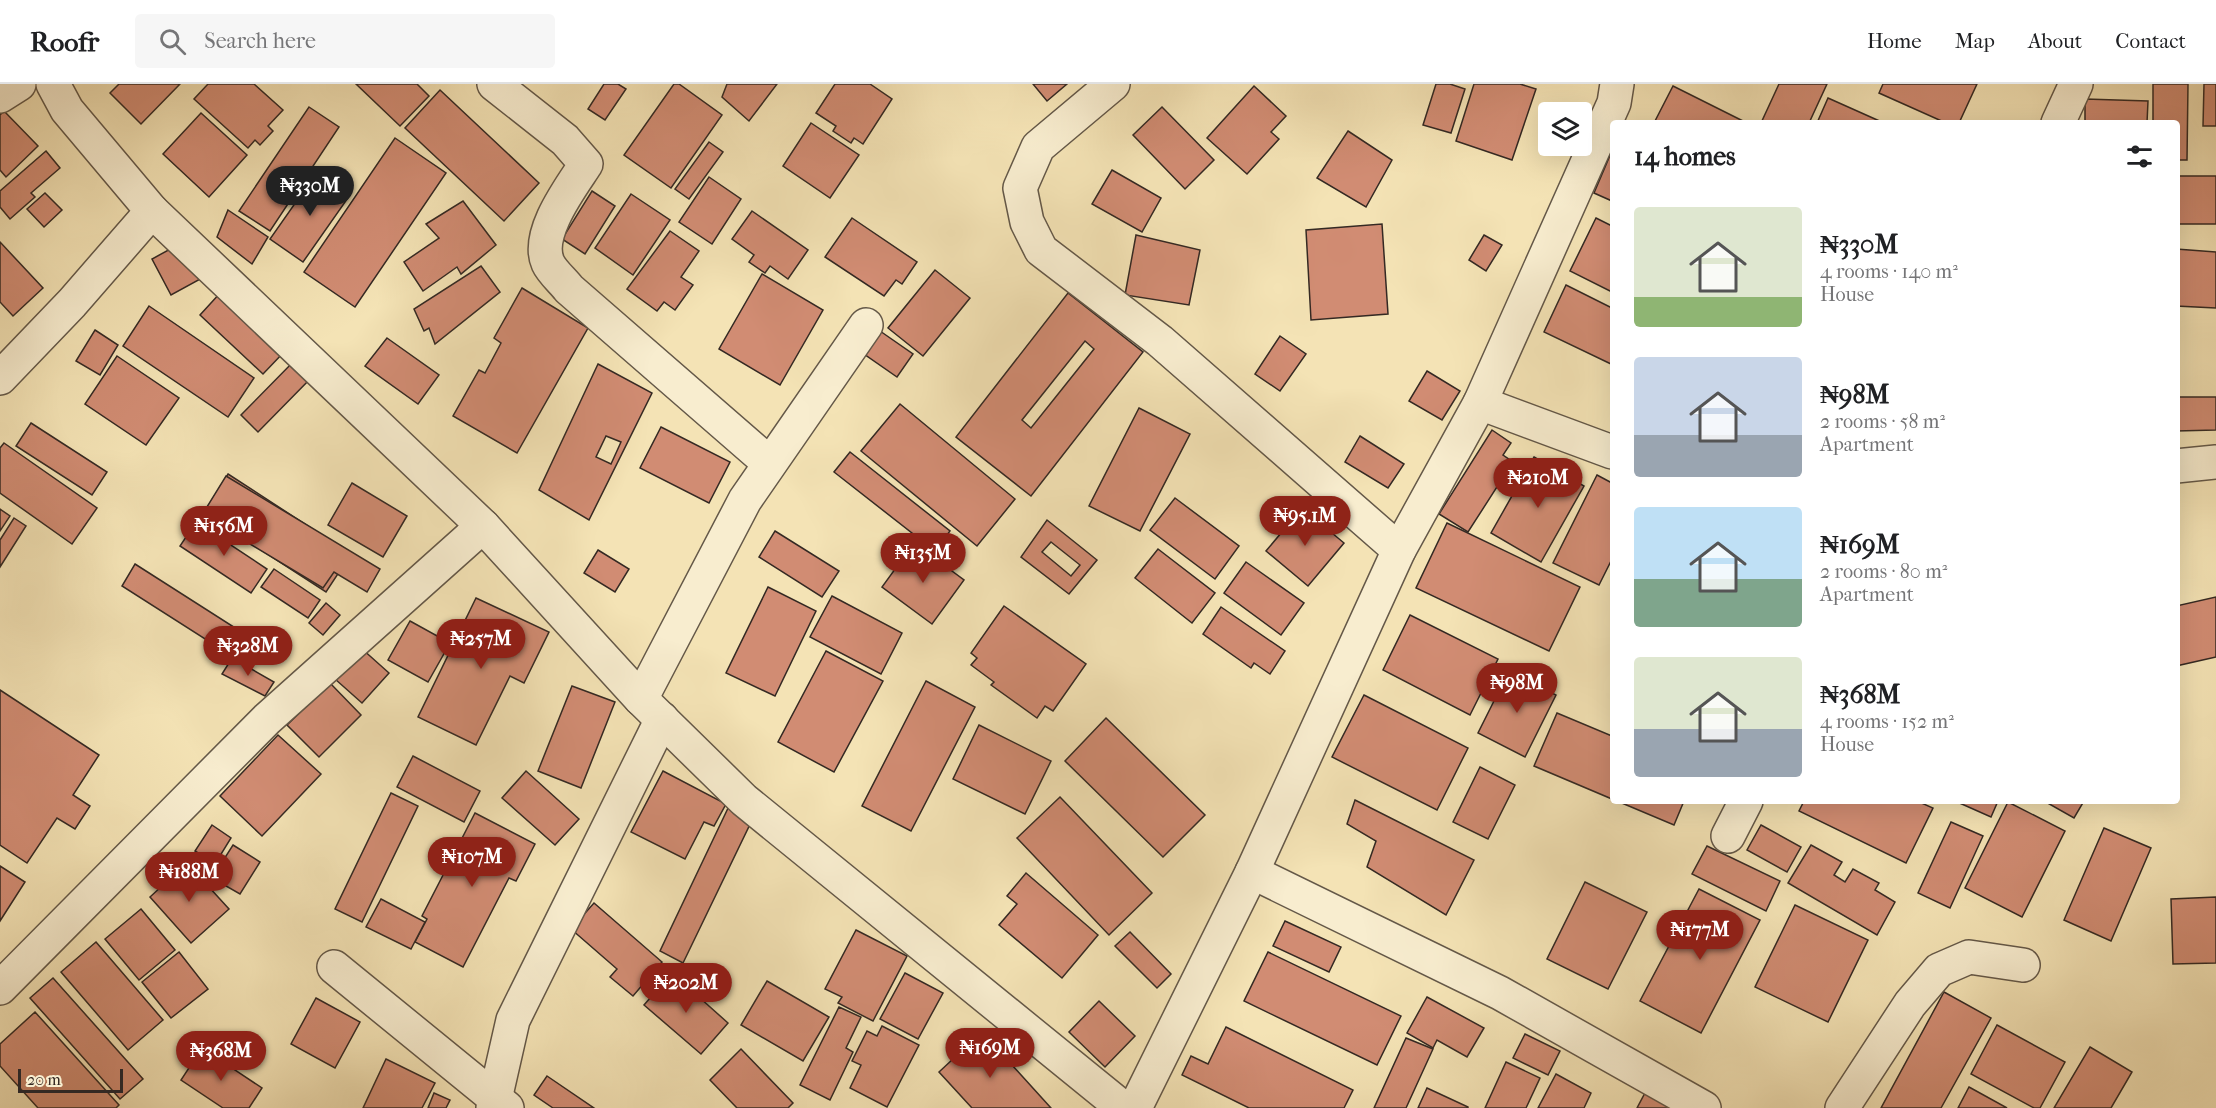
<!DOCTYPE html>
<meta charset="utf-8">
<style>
:root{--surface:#fff;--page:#f6f6f6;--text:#202124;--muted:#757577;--line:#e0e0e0;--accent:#8f2418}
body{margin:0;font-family:"IM FELL French Canon",serif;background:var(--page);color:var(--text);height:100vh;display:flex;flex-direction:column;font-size:22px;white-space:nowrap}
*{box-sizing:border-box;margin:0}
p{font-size:20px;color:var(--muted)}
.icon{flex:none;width:33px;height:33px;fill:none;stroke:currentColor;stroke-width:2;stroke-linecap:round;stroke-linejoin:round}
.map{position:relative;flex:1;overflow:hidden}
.details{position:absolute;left:1610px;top:36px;width:570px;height:684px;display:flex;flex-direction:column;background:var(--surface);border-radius:6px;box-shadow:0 6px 24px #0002}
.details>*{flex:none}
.tools{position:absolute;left:1538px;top:18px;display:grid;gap:12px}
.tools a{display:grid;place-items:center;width:54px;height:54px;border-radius:6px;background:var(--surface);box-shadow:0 6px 24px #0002;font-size:30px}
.scale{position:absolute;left:18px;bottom:15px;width:105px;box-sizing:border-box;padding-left:6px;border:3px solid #342923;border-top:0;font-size:16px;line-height:21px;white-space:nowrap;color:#342923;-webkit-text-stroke:4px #f8edcf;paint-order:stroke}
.price{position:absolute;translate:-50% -51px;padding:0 14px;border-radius:21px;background:var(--accent);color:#fff;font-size:20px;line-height:39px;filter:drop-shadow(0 2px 3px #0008)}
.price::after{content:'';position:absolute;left:50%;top:36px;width:18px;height:14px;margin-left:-9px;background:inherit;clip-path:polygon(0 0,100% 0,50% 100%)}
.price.active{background:#222;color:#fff}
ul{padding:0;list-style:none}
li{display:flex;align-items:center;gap:18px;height:150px;padding:0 24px}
li span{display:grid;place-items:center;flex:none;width:168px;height:120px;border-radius:6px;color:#555}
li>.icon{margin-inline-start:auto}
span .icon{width:72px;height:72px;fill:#fffc;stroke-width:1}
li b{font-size:26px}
h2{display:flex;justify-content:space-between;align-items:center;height:72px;padding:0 24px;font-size:26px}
header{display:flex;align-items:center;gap:36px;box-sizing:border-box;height:84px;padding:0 30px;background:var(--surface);border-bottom:2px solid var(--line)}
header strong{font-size:28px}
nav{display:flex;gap:33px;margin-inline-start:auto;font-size:21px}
.search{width:420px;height:54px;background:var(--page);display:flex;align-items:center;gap:15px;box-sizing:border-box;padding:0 21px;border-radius:6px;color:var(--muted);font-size:22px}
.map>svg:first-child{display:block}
</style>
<header>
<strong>Roofr</strong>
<div class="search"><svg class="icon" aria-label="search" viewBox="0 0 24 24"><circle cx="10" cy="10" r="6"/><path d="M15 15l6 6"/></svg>Search here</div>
<nav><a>Home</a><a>Map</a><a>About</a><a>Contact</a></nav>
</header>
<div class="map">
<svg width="2216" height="1024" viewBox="0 0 2216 1024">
<rect width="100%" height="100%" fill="#f4e3b5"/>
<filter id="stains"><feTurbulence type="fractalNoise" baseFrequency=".00333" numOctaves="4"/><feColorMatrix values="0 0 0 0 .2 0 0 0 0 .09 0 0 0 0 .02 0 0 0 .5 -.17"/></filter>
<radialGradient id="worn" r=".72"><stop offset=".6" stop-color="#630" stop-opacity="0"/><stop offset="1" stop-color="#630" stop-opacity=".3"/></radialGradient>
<g fill="#d18c73" stroke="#342923" stroke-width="1.5" fill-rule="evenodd">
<path d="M119 0H180L141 40 110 9Z"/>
<path d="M208 0H254L283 26 268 42 273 47 260 61 255 56 248 64 194 15Z"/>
<path d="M356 0H417L429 12 400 42Z"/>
<path d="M604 0H618L626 5 605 36 588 25Z"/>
<path d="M674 0H679L722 31 671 104 624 71Z"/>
<path d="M727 0H777L749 37 722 13Z"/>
<path d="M835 0H870L892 15 863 60 854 54 851 59 833 47 836 42 816 29Z"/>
<path d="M1033 0H1067L1047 17Z"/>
<path d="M1436 0H1450L1465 5 1451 49 1423 41Z"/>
<path d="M1474 0H1520L1536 5 1512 76 1456 57Z"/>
<path d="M1779 0H1827L1809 39H1761Z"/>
<path d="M1883 0H1977L1959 39H1946L1879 9Z"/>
<path d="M2153 0H2188L2187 76H2176V39H2153Z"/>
<path d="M2204 0H2216V42H2203Z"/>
<path d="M1254 2 1286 32 1271 48 1279 55 1247 90 1207 54Z"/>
<path d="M1673 2 1747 39H1654Z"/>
<path d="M440 6 539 99 504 137 405 44Z"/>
<path d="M1828 14 1884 39H1817Z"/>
<path d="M2085 15 2148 17 2147 39H2085Z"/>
<path d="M309 23 339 43 270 147 239 127Z"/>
<path d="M1162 23 1214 76 1185 105 1133 51Z"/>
<path d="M4 27 38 62 6 93 0 86V31Z"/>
<path d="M201 29 247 71 209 113 163 70Z"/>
<path d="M811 39 859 71 830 114 783 82Z"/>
<path d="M1348 47 1392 76 1366 123 1317 94Z"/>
<path d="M395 54 446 89 355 223 304 188Z"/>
<path d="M709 58 723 68 689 115 675 105Z"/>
<path d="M46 67 60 84 31 109 35 113 10 135 0 123V107Z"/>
<path d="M1611 69 1612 70V117L1594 109Z"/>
<path d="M1112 86 1161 114 1142 148 1092 120Z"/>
<path d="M317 88 350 111 303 178 270 155Z"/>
<rect x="2176" y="92" width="40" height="48"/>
<path d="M709 93 741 115 712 160 679 138Z"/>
<path d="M592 107 615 122 585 170 562 155Z"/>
<path d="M45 109 62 126 44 143 27 125Z"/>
<path d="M631 110 670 136 633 191 595 164Z"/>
<path d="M463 117 496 161 461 190 457 183 423 207 404 178 439 154 426 140Z"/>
<path d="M228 126 268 153 252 180 217 153Z"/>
<path d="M752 127 808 166 788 195 770 182 765 189 749 178 754 171 732 155Z"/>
<path d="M852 134 917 178 902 200 896 196 884 212 825 173Z"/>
<path d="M1596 134 1612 142V208L1570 187Z"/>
<path d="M1382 140 1388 230 1311 236 1306 146Z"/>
<path d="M670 147 699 167 681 193 693 201 675 226 664 218 657 227 627 205Z"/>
<path d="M1136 151 1200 166 1189 221 1125 211Z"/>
<path d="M1484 151 1502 161 1486 187 1469 176Z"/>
<path d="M185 157 204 193 171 211 152 175Z"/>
<path d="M0 158 43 204 13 232 0 218Z"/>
<path d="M2176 165 2216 168V224L2176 222Z"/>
<path d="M481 182 500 208 435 260 429 244 424 247 414 225Z"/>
<path d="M935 186 970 214 923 272 888 244Z"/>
<path d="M762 190 823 226 780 301 719 265Z"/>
<path d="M1566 201 1612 224 1611 280 1544 248Z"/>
<path d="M522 204 588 244 517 369 453 332 479 286 485 289 501 259 494 254Z"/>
<path d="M221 208 284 268 263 290 200 231Z"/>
<path d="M1068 209 1143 268 1031 412 956 353ZM1085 257 1094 265 1031 344 1022 336Z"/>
<path d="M149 222 254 294 228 333 123 262Z"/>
<path d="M95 246 118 261 100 291 76 277Z"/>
<path d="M880 247 913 270 897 293 864 270Z"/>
<path d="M1280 252 1306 270 1280 307 1255 290Z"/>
<path d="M387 254 439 291 418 320 365 282Z"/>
<path d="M117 272 179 314 146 361 85 320Z"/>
<path d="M295 276 312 293 258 348 241 331Z"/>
<path d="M598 280 652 309 589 436 539 406ZM606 352 621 358 611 380 596 373Z"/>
<path d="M1427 287 1460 307 1442 336 1409 317Z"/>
<path d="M2176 313H2216V346L2176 347Z"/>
<path d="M900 320 1015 415 977 462 861 367Z"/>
<path d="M1139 324 1190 350 1140 447 1089 422Z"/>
<path d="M31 339 107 388 92 411 16 362Z"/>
<path d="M661 343 730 378 709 419 640 384Z"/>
<path d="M1492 346 1511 359 1503 371 1513 378 1468 448 1439 430Z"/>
<path d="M1360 352 1404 380 1388 404 1345 378Z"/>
<path d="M4 359 97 424 72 460 0 409V364Z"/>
<path d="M850 368 950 447 935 467 834 388Z"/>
<path d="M1534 373 1584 402 1541 478 1491 449Z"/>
<path d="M228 390 351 470 326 508 204 429Z"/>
<path d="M1597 391 1612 399V475L1599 501 1553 479Z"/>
<path d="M226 392 380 485 367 508 334 488 323 504 202 431Z"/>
<path d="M352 399 407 432 383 473 328 441Z"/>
<path d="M1175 414 1239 462 1215 495 1150 446Z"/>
<path d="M1302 424 1344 459 1308 502 1266 467Z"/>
<path d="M0 425 10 432 0 447Z"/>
<path d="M14 434 26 442 0 483V456Z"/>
<path d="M1047 436 1097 476 1069 510 1021 473ZM1051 458 1080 481 1071 492 1042 468Z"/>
<path d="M196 438 267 485 251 509 180 462Z"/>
<path d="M1447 439 1580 503 1549 567 1416 504Z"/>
<path d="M775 447 839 487 822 513 759 473Z"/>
<path d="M914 459 964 496 932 540 882 503Z"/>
<path d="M1158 465 1215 509 1192 539 1135 494Z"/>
<path d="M598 466 629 485 615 508 584 489Z"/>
<path d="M1246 478 1304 519 1281 551 1224 509Z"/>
<path d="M135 480 251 554 238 576 122 502Z"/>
<path d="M274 485 320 516 308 534 261 503Z"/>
<path d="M768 503 816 527 775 612 726 589Z"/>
<path d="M832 512 902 549 881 590 810 553Z"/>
<path d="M2216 513V573L2176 582V522Z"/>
<path d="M476 514 549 548 524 599 510 592 476 661 418 633Z"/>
<path d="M326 519 340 531 323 551 309 539Z"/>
<path d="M1004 522 1086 580 1053 627 1045 622 1037 634 991 601 994 598 971 581 977 574 971 569Z"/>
<path d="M1221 523 1285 567 1270 590 1254 579 1251 584 1203 550Z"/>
<path d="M1410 531 1498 575 1470 631 1383 586Z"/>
<path d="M410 537 450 559 428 598 388 576Z"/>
<path d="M361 564 389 589 362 619 335 595Z"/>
<path d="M826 567 883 597 834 688 778 658Z"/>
<path d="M232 574 274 598 265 612 222 590Z"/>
<path d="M1509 587 1556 611 1525 673 1478 649Z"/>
<path d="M926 597 975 623 911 747 862 722Z"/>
<path d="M330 599 361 631 319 673 287 641Z"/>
<path d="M572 602 615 618 581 704 538 687Z"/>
<path d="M0 606 99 671 73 711 90 722 75 745 57 734 27 779 0 761Z"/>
<path d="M1364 611 1468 664 1437 726 1332 673Z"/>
<path d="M1557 629 1612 652V715L1534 682Z"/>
<path d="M1106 634 1205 731 1163 773 1065 677Z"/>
<path d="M979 641 1051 677 1025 730 953 695Z"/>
<path d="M278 651 321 690 262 752 220 712Z"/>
<path d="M413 672 480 707 464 738 397 703Z"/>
<path d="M1480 683 1515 701 1488 755 1453 738Z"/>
<path d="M526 687 579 735 555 761 502 714Z"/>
<path d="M663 687 726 720 714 742 704 738 685 775 631 748Z"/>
<path d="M391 709 418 722 362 838 335 825Z"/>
<path d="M1060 713 1152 809 1109 851 1017 754Z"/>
<path d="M1355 716 1474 776 1446 831 1367 783 1376 757 1347 740Z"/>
<path d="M1617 717H1684L1674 741Z"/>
<path d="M1804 717H1917L1933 724 1906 779 1799 727Z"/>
<path d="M1955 717H1998L1991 733Z"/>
<path d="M2044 717H2084L2074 734Z"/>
<path d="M2008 718 2065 747 2022 833 1965 804Z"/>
<path d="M730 720 754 732 683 879 660 867Z"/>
<path d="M475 729 535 760 516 797 509 794 463 883 415 858 427 835 422 832Z"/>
<path d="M1951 738 1983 752 1950 824 1918 809Z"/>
<path d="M212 741 231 754 215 780 195 767Z"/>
<path d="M1761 741 1801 763 1787 788 1747 766Z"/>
<path d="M2104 744 2151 764 2111 857 2064 836Z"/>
<path d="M233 761 260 778 240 810 212 794Z"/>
<path d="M1811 761 1842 778 1834 791 1845 798 1853 785 1879 799 1875 806 1895 818 1877 851 1788 799Z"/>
<path d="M1707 762 1780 797 1766 827 1692 790Z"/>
<path d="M187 779 229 825 191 859 150 813Z"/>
<path d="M0 782 25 798 0 837Z"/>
<path d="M1026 789 1098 851 1062 894 999 841 1017 820 1007 812Z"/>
<path d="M1585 798 1647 828 1608 905 1547 875Z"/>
<path d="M1699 805 1760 836 1701 949 1640 917Z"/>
<path d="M2216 813V879L2173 880 2171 815Z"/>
<path d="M381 815 425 838 411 865 366 843Z"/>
<path d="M594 819 662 878 633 912 610 893 617 885 571 845Z"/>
<path d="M1795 821 1868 856 1828 938 1755 903Z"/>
<path d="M141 825 175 866 139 896 105 855Z"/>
<path d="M1285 837 1341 863 1329 888 1273 862Z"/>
<path d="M856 846 907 872 873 937 838 919 842 913 825 905Z"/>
<path d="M1130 848 1171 890 1157 904 1115 862Z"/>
<path d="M96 858 163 936 128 966 61 888Z"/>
<path d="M179 868 208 905 171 934 142 898Z"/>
<path d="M1268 868 1401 932 1377 981 1244 917Z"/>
<path d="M672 889 728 939 701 970 644 921Z"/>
<path d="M905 889 943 909 918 955 880 935Z"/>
<path d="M53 894 143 995 120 1015 30 914Z"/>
<path d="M767 897 829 933 803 977 741 941Z"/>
<path d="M1944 908 1991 934 1941 1024H1881Z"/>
<path d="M1427 913 1484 944 1467 973 1437 956 1433 964 1407 949Z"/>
<path d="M316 914 360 938 335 984 291 960Z"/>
<path d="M1099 917 1135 952 1105 983 1069 948Z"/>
<path d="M839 923 861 933 846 964 853 968 830 1016 800 1001Z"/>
<path d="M35 928 119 1021 116 1024H38L0 982V960Z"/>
<path d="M1997 941 2065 978 2040 1024H2034L1971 990Z"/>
<path d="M882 942 919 961 887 1023 850 1004 861 981 852 977 867 947 877 952Z"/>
<path d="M1226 943 1353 1006 1344 1024H1249L1182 991 1191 972 1208 980Z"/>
<path d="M982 948 1051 1024H972L939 988Z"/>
<path d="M1525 950 1560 967 1548 991 1513 974Z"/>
<path d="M1406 954 1433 965 1406 1024H1374Z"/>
<path d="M2090 963 2132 988 2111 1024H2054Z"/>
<path d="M202 964 262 1004 249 1024H223L181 996Z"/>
<path d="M741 965 793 1019 788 1024H737L710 996Z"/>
<path d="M386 975 435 999 422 1024H363Z"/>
<path d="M1506 978 1540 994 1526 1024H1485Z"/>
<path d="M1556 990 1591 1009 1584 1024H1538Z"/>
<path d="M547 992 594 1024H553L534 1011Z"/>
<path d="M1969 1003 2007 1024H1958Z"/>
<path d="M1427 1004 1468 1023V1024H1418Z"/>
<path d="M1646 1007 1678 1024H1637Z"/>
<path d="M434 1009 450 1016 446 1024H428Z"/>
</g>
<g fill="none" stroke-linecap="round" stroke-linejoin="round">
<defs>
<g id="street">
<path d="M494 0 565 56 586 80C571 103 535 150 548 179 552 188 563 197 569 205L769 379"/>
<path d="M1113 0 1038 63 1020 104 1027 138 1041 166 1160 257 1399 466"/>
<path d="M0 12 19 0"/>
<path d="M2058 39 2076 0"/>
<path d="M152 127 483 442 641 615 744 716 1123 1024"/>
<path d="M0 294 72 219 152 127 67 26 53 0"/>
<path d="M1480 319 1612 368"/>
<path d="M2176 382 2216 378"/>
<path d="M641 615 745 416 866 241"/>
<path d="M1728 752 1746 717"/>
<path d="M1252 788 1500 909 1704 1024"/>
<path d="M334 883 507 1024"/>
<path d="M0 904 267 635 483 442"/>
<path d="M493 1024 513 936 662 635"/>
<path d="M1135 1024 1252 788 1399 466 1480 319 1614 19 1617 0"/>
<path d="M1842 1024 1910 920 1939 886 1969 873 2023 881"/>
</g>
</defs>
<use href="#street" stroke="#645848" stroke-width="36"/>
<use href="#street" stroke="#f8edcf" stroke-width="33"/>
</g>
<rect width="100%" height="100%" filter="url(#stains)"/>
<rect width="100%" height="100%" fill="url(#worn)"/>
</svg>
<div class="tools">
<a><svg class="icon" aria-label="layers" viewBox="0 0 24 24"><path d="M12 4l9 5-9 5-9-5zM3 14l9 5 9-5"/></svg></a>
</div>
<div class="scale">20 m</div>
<b class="price active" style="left:310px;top:133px">₦330M</b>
<b class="price" style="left:1538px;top:425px">₦210M</b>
<b class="price" style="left:1305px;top:463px">₦95.1M</b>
<b class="price" style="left:224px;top:473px">₦156M</b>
<b class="price" style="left:923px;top:500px">₦135M</b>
<b class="price" style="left:481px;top:586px">₦257M</b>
<b class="price" style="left:248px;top:593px">₦328M</b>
<b class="price" style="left:1517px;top:630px">₦98M</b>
<b class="price" style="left:472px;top:804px">₦107M</b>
<b class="price" style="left:189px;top:819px">₦188M</b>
<b class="price" style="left:1700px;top:877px">₦177M</b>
<b class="price" style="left:686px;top:930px">₦202M</b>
<b class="price" style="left:990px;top:995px">₦169M</b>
<b class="price" style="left:221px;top:998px">₦368M</b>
<section class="details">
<h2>14 homes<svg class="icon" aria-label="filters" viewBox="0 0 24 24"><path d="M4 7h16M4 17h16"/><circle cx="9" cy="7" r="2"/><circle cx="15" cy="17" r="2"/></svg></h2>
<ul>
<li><span style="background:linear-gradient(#dfe7d0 75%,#8fb573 0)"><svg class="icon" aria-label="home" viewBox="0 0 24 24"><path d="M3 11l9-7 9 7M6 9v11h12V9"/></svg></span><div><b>₦330M</b><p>4 rooms · 140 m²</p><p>House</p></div></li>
<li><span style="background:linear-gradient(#c9d6e8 65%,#9aa5b1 0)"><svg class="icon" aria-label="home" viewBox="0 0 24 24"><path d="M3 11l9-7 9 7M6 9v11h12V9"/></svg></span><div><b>₦98M</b><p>2 rooms · 58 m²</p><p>Apartment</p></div></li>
<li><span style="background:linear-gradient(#bfe0f5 60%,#7fa58c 0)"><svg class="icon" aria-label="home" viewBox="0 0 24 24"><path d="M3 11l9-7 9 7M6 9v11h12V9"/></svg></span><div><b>₦169M</b><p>2 rooms · 80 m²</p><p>Apartment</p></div></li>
<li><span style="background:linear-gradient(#dfe7d0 60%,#9aa5b1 0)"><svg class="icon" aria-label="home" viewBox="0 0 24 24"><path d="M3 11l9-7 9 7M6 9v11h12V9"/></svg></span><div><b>₦368M</b><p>4 rooms · 152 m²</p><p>House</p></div></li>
</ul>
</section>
</div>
